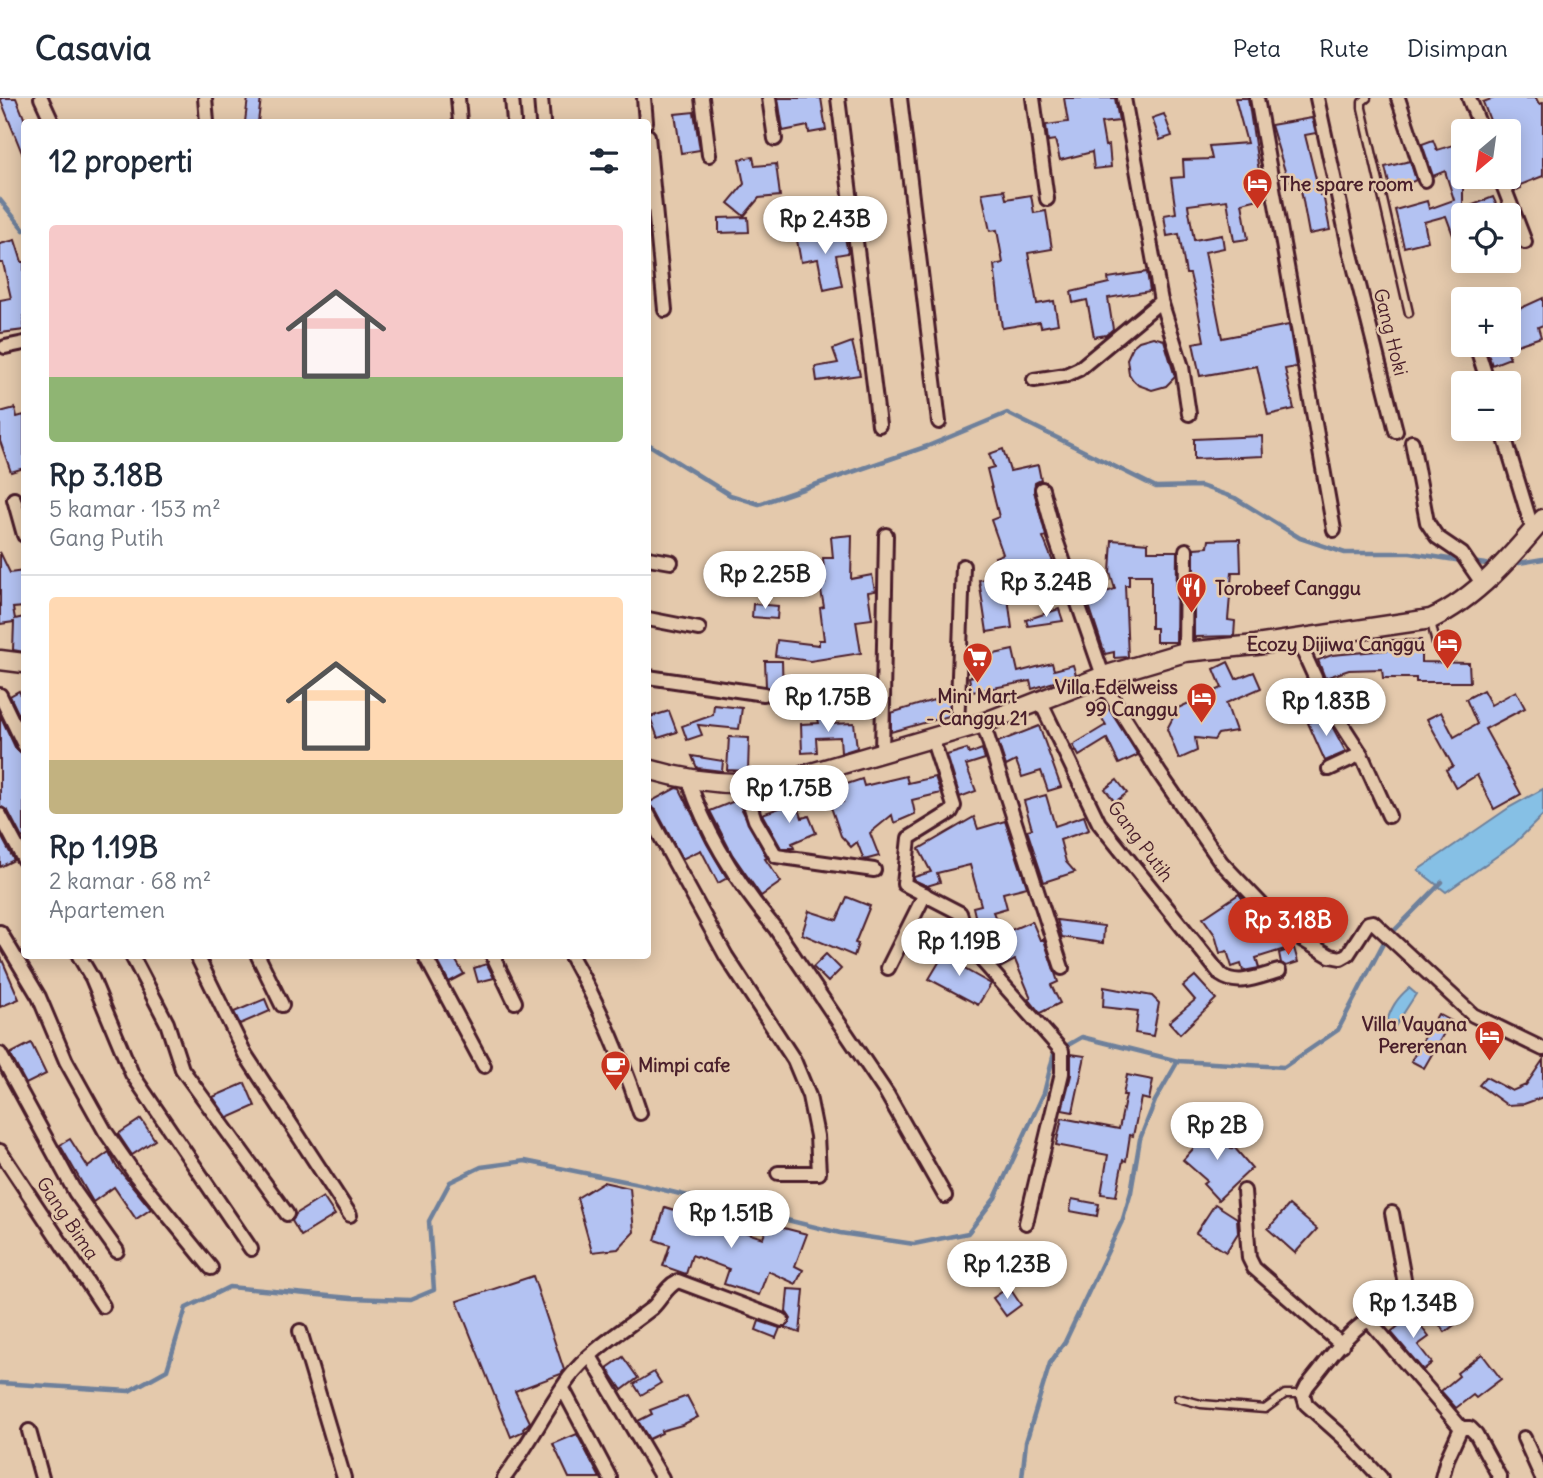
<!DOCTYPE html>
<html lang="id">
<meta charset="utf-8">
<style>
:root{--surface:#fff;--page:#f2f2f3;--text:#1f2937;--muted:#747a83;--line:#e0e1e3;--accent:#c8321e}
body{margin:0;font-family:Delius,sans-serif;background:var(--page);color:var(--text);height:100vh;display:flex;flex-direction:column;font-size:26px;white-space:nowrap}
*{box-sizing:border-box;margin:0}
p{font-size:23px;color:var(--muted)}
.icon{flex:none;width:38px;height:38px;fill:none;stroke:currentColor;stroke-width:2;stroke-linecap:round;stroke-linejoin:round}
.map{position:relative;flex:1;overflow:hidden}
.side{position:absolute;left:21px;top:21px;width:630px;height:840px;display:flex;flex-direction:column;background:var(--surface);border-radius:7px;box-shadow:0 4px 18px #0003}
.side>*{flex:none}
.needle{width:46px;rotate:209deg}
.tools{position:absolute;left:1451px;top:21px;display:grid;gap:14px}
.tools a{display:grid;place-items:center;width:70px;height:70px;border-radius:7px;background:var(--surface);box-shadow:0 4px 18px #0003;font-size:35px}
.price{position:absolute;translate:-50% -60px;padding:0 16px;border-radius:24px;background:#fff;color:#222;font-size:23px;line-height:46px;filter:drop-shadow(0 2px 4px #0008)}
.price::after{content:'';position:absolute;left:50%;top:42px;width:21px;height:16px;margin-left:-10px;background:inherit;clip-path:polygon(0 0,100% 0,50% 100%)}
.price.selected{background:var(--accent);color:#fff}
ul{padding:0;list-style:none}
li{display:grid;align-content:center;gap:14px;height:371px;padding:0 28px}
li+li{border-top:2px solid var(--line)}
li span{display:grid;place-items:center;height:217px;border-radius:7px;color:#555}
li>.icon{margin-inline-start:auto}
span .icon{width:126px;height:126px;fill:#fffc;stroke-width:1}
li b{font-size:30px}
h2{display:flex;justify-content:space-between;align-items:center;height:84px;padding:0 28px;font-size:30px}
header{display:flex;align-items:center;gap:42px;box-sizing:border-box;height:98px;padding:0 35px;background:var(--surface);border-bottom:2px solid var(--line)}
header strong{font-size:33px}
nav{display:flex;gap:38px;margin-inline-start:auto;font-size:24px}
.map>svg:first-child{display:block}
</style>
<header>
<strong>Casavia</strong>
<nav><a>Peta</a><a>Rute</a><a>Disimpan</a></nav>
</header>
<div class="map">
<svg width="1543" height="1380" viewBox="0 0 1543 1380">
<rect width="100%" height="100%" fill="#e4c9ac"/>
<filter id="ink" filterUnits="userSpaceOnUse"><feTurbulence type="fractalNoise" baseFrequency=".0143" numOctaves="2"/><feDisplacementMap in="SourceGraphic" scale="14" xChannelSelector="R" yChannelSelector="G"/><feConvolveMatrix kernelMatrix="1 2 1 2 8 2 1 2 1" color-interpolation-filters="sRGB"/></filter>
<g filter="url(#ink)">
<g fill="#86c0e5" stroke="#6e809b" stroke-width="2">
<path d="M1543 691V717L1514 746 1446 794 1418 772 1510 709Z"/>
<path d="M1409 890 1416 896 1394 930 1386 926C1391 910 1396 901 1409 890Z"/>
</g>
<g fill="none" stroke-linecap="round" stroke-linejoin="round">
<g stroke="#6e809b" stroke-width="4.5">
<path d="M0 102 24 132"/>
<path d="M648 346 730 397 759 406 928 348 1007 315 1156 389 1201 388 1235 400 1300 440 1345 455H1410L1462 463"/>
<path d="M1471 464 1486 466"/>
<path d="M1519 465 1543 461"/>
<path d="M0 1285 129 1293 167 1272 186 1210 229 1189 351 1200 410 1202 434 1192 429 1123 450 1084 481 1069 525 1063 639 1086 840 1135 914 1146 968 1135 995 1100 1044 995 1054 955 1082 939 1178 963 1284 969 1338 932 1385 842 1442 784"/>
<path d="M1022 1380 1026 1344 1050 1265 1065 1244 1123 1121 1131 1094 1140 1041 1155 1003 1178 963"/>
</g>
</g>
<g fill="#b3c2f2" stroke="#4a1f2b" stroke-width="2">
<path d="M0 0H16L24 20V60Z"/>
<path d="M248 0H261L258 24H245Z"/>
<path d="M778 0H821L826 32 809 35 808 28 783 33Z"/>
<path d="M1064 0H1115L1119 23 1101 25 1105 48 1109 47 1111 69 1094 71 1092 54 1060 62 1055 42 1048 43 1046 27 1068 24Z"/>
<path d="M1235 0H1248L1263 100 1242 105 1248 141 1234 143 1227 102 1188 107 1194 142 1222 137 1224 150 1205 154 1222 240 1289 227 1296 269 1285 271 1294 311 1268 317 1257 268 1200 278 1193 245 1204 243 1197 206 1190 176H1186L1179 136 1167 138 1164 117 1176 115 1171 80 1184 79 1183 62 1212 61 1209 48 1247 45Z"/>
<path d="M1494 0H1536L1539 6 1543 5V78L1520 87 1521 90 1515 93 1508 77V33H1494L1483 4Z"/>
<path d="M694 14 700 52 681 55 675 16Z"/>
<path d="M1164 16 1172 38 1160 42 1152 20Z"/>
<path d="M1312 20 1316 35 1305 37 1320 97 1323 96 1330 132 1309 136 1299 81 1288 83 1271 27Z"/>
<path d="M1433 42 1437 52 1463 44V111L1493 99 1501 117H1463V158L1461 159 1446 118 1424 124 1428 143 1404 149 1395 112 1427 103 1429 111 1454 102 1445 73 1433 78 1422 46Z"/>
<path d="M753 59 755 68 776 66 780 98 759 100 744 118 728 105 744 86 739 61Z"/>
<path d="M1410 63 1416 82 1391 94 1385 69Z"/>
<path d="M1004 92 1006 101 1031 97 1034 115 1046 113 1052 151 1028 155 1037 206 1054 203 1058 226 1041 229 1040 224 1002 230 994 167 1003 165 997 132 990 133 982 95Z"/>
<path d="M748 119 749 134 719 135V120Z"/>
<path d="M844 134 848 155 836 157 842 188 824 192 818 161 801 164 797 142Z"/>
<path d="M15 142 22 164H24V232L0 235V202L11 200 3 165H0V146Z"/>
<path d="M1147 174 1150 193 1108 200 1113 231 1106 237 1094 239 1087 202 1073 205 1071 194 1109 185 1108 180Z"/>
<path d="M1543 200V227L1538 229 1541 239 1508 250V216Z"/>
<path d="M1153 239 1164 242 1175 279 1166 288 1152 292 1138 287 1133 282 1129 276 1127 261 1133 248 1139 243Z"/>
<path d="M852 244 860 277 817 283 815 269 838 265 833 251Z"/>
<path d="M1485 247H1505L1510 260 1492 267Z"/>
<path d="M15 310 17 319 24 317V370L11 374 0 343V314Z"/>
<path d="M1262 338 1263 358 1194 361V341Z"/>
<path d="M1003 351 1010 373 1038 367 1041 382 1035 385 1034 393 1046 438 1043 439 1061 484 1047 488 1048 493 1032 497 1029 484 1007 492 1012 530 987 534 979 482 1002 478 995 459 1003 456 991 422 999 419 987 371 994 369 989 356Z"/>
<path d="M852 437 851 481 872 477 875 493 868 494 872 521 856 523 861 555 810 563 775 558 777 542 819 547V542H824L820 510 824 509 820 487 825 486 823 460H833L831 439Z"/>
<path d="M1240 441 1241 474H1232L1228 522 1235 523 1234 538 1196 539 1194 542V450L1208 449 1209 442Z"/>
<path d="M1112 442 1148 445V453H1177L1176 544H1156V530H1151V477H1129V487H1125L1128 559 1114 560V554L1105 556 1087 501 1115 491 1110 474Z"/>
<path d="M0 454 10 475 24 473V509L13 510 15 521 24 519V554L13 552 14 524 0 526Z"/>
<path d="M753 506 778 508 777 521 752 519Z"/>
<path d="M1059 511 1063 523 1028 528 1026 522Z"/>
<path d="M1388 542H1421V564L1469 565 1470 584H1416V580H1383L1382 571 1349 572 1325 580 1318 562 1332 557 1387 552Z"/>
<path d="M1013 552 1018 574 1052 565 1054 572 1073 567 1076 577 1032 591 1030 583 972 594 969 579 975 578 971 561Z"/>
<path d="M765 563H782L783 597 773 598 772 592 766 588Z"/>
<path d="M1228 564 1236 581 1254 574 1261 590 1226 605 1236 633 1218 636 1214 642 1195 640 1197 653 1179 661 1167 631 1178 610 1222 590 1214 571Z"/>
<path d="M810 586 812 601 794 603 792 588Z"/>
<path d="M1483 592 1491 607 1516 593 1525 610 1485 631 1521 696 1494 711 1477 677 1456 690 1446 672 1453 668 1427 621 1441 614 1454 639 1477 626 1466 601Z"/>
<path d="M19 593 24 603V628L10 598Z"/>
<path d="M950 597 949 618 891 634V615Z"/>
<path d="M1102 600 1138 657 1119 666 1107 641 1079 658 1073 647 1106 627 1093 606Z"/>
<path d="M714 607 742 610 739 631 698 627 702 637 687 642 682 628 713 617Z"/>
<path d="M669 613 677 634 658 640 650 619Z"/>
<path d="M829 614 831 626 854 625 857 650 841 655 840 639 816 640 817 654 802 655 801 626 819 625 817 616Z"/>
<path d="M0 617 16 651 24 657V739L22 740 8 713 0 708Z"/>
<path d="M1326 617 1346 654 1325 663 1308 625Z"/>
<path d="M1039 628 1061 689 1048 693 1041 673 1022 679 1016 663 1006 668 998 644Z"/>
<path d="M729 639 749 640 748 673 727 672Z"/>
<path d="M967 651 969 656 982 651 985 661 966 667 976 693 960 699 947 657Z"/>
<path d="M692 658 723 663 722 673 697 670Z"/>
<path d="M906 678 908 685 935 679 941 695 912 702 915 716 894 725 892 717 870 735 879 758 864 762 857 744 851 749 841 738 831 709 843 704 838 689 862 681 864 688Z"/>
<path d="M1117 682 1127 695 1115 704 1105 691Z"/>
<path d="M676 690 680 691 707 746 727 780 718 785 701 752 682 761 656 712 648 707V705Z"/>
<path d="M1046 697 1055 728 1084 718 1089 732 1060 742 1066 764 1075 774 1044 784 1027 732 1032 731 1024 703Z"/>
<path d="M737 702 767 760 765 761 781 784 761 798 732 756 710 713Z"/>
<path d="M797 704 802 720 809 718 816 735 792 745 794 750H781L762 716Z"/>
<path d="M974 719 978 731 1005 723 1027 789 1003 795 1007 810 993 814 1002 836 1032 823 1040 842H1044L1058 884 1051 887 1060 905 1040 915 1029 901 1031 900 1015 862 1000 870 977 842 972 824 976 822 973 809 981 807 970 767 937 775 940 784 927 788 914 782V779L931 774 919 751Z"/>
<path d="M0 736 14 762 0 769Z"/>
<path d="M1239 796 1260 827 1267 825 1276 839 1285 842 1288 850 1256 860 1259 870 1243 873 1241 866 1232 869 1227 853 1220 855 1215 837 1203 820Z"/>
<path d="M847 799 870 808 855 845 858 846 854 858 802 836 809 813 837 822Z"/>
<path d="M1057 822 1104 828 1103 845 1062 839Z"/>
<path d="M1294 850 1298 864 1286 868 1281 865 1279 855Z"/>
<path d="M947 851 965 862 961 869 991 886 978 907 929 881Z"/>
<path d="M826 856 841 871 828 884 813 869Z"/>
<path d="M0 857 19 901 0 909Z"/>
<path d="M435 858H453L464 876 449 884Z"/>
<path d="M487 866 494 880 478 884 474 870Z"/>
<path d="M1195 878 1216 901 1180 936 1169 924 1195 902 1183 888Z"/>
<path d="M1104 889 1152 898 1159 905 1153 938 1135 935 1138 913 1103 909Z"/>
<path d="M265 901 270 913 240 926 234 914Z"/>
<path d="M1438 916 1451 923 1424 970 1411 963Z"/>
<path d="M31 945 46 976 26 986 10 956Z"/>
<path d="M1071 956 1085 958 1073 1014 1062 1012 1071 977Z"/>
<path d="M1543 962V999L1524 1006 1507 1007 1479 987 1486 979 1512 993 1526 987Z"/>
<path d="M1127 977 1153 982 1149 1002 1141 1000 1133 1038 1130 1037 1126 1063 1123 1062 1116 1098 1101 1096 1108 1057 1056 1047 1062 1020 1119 1031 1126 997H1123Z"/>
<path d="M245 985 255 1008 228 1020 213 999Z"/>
<path d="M141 1021 155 1042 132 1057 118 1036Z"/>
<path d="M1204 1024 1232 1051 1234 1049 1252 1070 1218 1102 1203 1086 1207 1083 1183 1062 1202 1041 1194 1034Z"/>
<path d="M70 1041 88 1069 109 1054 116 1068 151 1111 136 1121 114 1089 93 1104 60 1047Z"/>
<path d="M603 1084 630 1090 634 1134 618 1151 592 1154 577 1100Z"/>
<path d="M323 1099 335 1117 301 1138 292 1123 296 1116Z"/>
<path d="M1072 1101 1099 1106 1097 1118 1070 1113Z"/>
<path d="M1215 1106 1237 1120 1238 1135 1226 1154 1196 1135Z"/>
<path d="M1289 1107 1317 1131 1295 1155 1268 1131Z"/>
<path d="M665 1109 763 1140 768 1126 807 1136 795 1168 803 1172 796 1186 768 1173 759 1197 724 1186 729 1171 692 1157 686 1176 663 1168 670 1147 655 1142Z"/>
<path d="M1024 1158 1033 1171 1010 1186 1002 1174Z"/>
<path d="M533 1178 564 1272 561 1276 515 1293 530 1324 523 1331 524 1333 511 1339 457 1203Z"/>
<path d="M1009 1189 1021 1207 1006 1218 993 1200Z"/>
<path d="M788 1191 804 1192 800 1235 785 1230 791 1221 786 1214Z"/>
<path d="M1447 1212 1457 1225 1445 1234 1435 1221Z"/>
<path d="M1412 1217 1429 1239 1418 1247 1432 1265 1423 1272 1391 1234Z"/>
<path d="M759 1223 780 1230 776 1240 756 1232Z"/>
<path d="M1482 1256 1501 1281 1476 1300 1473 1297 1456 1310 1441 1293 1459 1278 1457 1275Z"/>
<path d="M623 1259 638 1280 622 1292 607 1270Z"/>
<path d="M654 1274 661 1285 641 1297 634 1286Z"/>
<path d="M687 1298 698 1319 682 1327 661 1333 662 1335 649 1341 638 1323 652 1316 650 1312Z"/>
<path d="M577 1336 600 1380H569L553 1346Z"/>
</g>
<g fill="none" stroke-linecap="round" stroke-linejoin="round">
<defs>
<g id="lane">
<path d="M1367 0 1362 4V10L1409 215"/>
<path d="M1431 523 1436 546"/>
<path d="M1178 1300 1201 1306 1265 1311 1285 1296H1303"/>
</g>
<g id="street">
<path d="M41 0 52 24"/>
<path d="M205 0 207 24"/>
<path d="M458 0 460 24"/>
<path d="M512 0 514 24"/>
<path d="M541 0 543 24"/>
<path d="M644 0 646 24"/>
<path d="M702 0 709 57"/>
<path d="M769 0 775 41"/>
<path d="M838 0 879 327"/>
<path d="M900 0 939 324"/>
<path d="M1033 0 1047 101"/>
<path d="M1124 0 1161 203 1182 269 1189 316"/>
<path d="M1257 0 1334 432"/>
<path d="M1317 0 1348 144 1396 333"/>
<path d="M1398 0 1425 82"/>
<path d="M1469 0 1482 33"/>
<path d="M648 38 665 212"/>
<path d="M1500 79 1525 144"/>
<path d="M1476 247 1488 285"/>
<path d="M5 249 24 245"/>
<path d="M1034 282 1066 277 1079 271 1161 203"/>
<path d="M1502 331 1533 433"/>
<path d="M1412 344 1427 424 1437 439 1462 456 1482 485"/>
<path d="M1042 391 1055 439 1109 595 1160 676 1221 764 1286 832 1330 858 1341 860 1348 856 1368 825 1373 824 1473 917 1543 951"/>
<path d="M14 401 24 437"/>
<path d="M648 460 671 464"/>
<path d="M648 521 699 531"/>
<path d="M1297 540 1323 597 1361 656 1389 718"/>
<path d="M1185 554 1186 452"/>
<path d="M648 579 764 596"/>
<path d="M0 597 24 647"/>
<path d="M1040 603 1099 725 1221 877C1238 889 1260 878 1279 873"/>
<path d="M983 625 1062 870"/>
<path d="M957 632 963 468"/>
<path d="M932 640 954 708 951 714 909 740 904 786 960 815 971 850 1062 953V975L1026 1125"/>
<path d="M882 655 886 437"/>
<path d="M1329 671 1361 656"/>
<path d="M689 683C706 736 739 787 775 830L887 996 945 1098"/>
<path d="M743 685 755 722 776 758 874 772"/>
<path d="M648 716 726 858 794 962 809 998 817 1038 819 1075H778"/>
<path d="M0 717 24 762"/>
<path d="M0 834 39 899 66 963 105 1033 136 1078 211 1170"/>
<path d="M79 858 92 880 132 976 251 1151"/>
<path d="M132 858 167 925 182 971 287 1116"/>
<path d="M197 858 245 956 350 1117"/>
<path d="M258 858 282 907"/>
<path d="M425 858 484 968"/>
<path d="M493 858 515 904"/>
<path d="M571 858C600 909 622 959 640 1015"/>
<path d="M888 870 925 796"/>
<path d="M0 956 75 1094 117 1153"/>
<path d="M0 1053 103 1208"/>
<path d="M1244 1093 1249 1160 1254 1170 1342 1247"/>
<path d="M1369 1222 1461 1330H1470L1476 1336 1500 1380"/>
<path d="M300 1233 344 1380"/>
<path d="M590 1258 662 1380"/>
<path d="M563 1291 610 1380"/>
<path d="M29 1333 42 1380"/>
<path d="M1524 1340 1542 1380"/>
<path d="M504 1380C528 1348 546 1312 569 1280 591 1251 624 1232 652 1210 662 1201 665 1189 678 1183L782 1222"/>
<path d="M1381 1380 1343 1339 1306 1306 1303 1296 1307 1288C1324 1268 1341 1242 1362 1226 1376 1215 1395 1222 1407 1209L1408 1203 1392 1115"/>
<path d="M1442 1380 1447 1361 1461 1330"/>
</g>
<g id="secondary">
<path d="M0 562 24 565"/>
<path d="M648 671C692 684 737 689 784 683L983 625 1104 578 1185 554 1256 547 1431 521C1476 500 1511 459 1543 421"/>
</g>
</defs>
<use href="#lane" stroke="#4a1f2b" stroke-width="11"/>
<use href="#street" stroke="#4a1f2b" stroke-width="18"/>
<use href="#secondary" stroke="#4a1f2b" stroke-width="23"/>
<use href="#lane" stroke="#e4c9ac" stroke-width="6"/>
<use href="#street" stroke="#e4c9ac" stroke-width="12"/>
<use href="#secondary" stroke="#e4c9ac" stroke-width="18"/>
</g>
</g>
<defs>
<symbol id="hotel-pin" viewBox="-11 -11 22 30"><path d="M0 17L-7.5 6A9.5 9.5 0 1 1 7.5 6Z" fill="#c8321e" stroke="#e4c9ac"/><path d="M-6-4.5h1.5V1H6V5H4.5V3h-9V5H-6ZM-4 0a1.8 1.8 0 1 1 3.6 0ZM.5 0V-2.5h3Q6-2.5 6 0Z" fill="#fff"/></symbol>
<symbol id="restaurant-pin" viewBox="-11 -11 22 30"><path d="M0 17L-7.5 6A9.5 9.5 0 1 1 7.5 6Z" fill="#c8321e" stroke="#e4c9ac"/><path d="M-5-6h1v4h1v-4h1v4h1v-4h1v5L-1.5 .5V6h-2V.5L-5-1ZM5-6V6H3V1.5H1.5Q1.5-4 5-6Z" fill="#fff"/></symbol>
<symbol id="supermarket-pin" viewBox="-11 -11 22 30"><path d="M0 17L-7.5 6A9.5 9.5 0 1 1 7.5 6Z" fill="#c8321e" stroke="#e4c9ac"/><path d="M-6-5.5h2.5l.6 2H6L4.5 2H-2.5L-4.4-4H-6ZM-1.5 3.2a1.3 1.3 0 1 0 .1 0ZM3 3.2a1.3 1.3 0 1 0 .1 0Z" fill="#fff"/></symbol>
<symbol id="cafe-pin" viewBox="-11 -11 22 30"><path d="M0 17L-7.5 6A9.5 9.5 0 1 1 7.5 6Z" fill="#c8321e" stroke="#e4c9ac"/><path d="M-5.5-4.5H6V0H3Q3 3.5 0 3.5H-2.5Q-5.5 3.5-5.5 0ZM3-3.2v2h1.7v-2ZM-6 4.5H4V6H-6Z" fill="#fff"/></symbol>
</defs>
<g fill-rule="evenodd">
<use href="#hotel-pin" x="1240" y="68" width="35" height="47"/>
<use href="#restaurant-pin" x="1174" y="472" width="35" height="47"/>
<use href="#hotel-pin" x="1430" y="528" width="35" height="47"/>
<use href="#supermarket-pin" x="960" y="542" width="35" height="47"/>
<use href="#hotel-pin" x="1184" y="582" width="35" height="47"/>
<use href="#hotel-pin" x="1472" y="920" width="35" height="47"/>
<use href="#cafe-pin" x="598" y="950" width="35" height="47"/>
</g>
<g text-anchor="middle" stroke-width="5" stroke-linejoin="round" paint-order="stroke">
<g font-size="19" font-weight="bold" fill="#4a1f2b" stroke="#e4c9ac" text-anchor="start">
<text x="1280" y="93">The spare room</text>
<text x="1215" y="497">Torobeef Canggu</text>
<text x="1425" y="553" text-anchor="end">Ecozy Dijiwa Canggu</text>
<text x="1178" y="596" text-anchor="end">Villa Edelweiss<tspan x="1178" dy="22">99 Canggu</tspan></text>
<text x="977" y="605" text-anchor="middle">Mini Mart<tspan x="977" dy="22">- Canggu 21</tspan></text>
<text x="1467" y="933" text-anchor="end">Villa Vayana<tspan x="1467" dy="22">Pererenan</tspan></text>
<text x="638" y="974">Mimpi cafe</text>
</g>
<g font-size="19" fill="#4a1f2b" stroke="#e4c9ac">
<text transform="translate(1391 234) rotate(76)" y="7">Gang Hoki</text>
<text transform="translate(1141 743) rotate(53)" y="7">Gang Putih</text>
<text transform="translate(68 1120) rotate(56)" y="7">Gang Bima</text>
</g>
</g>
</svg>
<div class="tools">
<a><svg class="needle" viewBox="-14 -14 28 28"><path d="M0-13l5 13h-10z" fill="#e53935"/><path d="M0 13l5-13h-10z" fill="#747a83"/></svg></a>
<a><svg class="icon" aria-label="locate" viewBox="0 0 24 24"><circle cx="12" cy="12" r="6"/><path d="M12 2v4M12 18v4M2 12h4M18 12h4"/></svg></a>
<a>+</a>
<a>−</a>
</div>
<b class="price" style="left:825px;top:158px">Rp 2.43B</b>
<b class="price" style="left:765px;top:513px">Rp 2.25B</b>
<b class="price" style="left:1046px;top:521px">Rp 3.24B</b>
<b class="price" style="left:828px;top:636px">Rp 1.75B</b>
<b class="price" style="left:1326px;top:640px">Rp 1.83B</b>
<b class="price" style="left:789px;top:727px">Rp 1.75B</b>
<b class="price selected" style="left:1288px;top:859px">Rp 3.18B</b>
<b class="price" style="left:959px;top:880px">Rp 1.19B</b>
<b class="price" style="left:1217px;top:1064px">Rp 2B</b>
<b class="price" style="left:731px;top:1152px">Rp 1.51B</b>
<b class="price" style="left:1007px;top:1203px">Rp 1.23B</b>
<b class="price" style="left:1413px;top:1242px">Rp 1.34B</b>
<section class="side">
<h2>12 properti<svg class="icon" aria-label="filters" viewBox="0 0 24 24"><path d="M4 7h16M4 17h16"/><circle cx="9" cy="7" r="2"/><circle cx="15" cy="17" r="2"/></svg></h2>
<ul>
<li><span style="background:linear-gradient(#f6c9c9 70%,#8fb573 0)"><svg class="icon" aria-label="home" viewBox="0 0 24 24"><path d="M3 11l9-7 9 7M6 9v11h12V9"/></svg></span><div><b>Rp 3.18B</b><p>5 kamar · 153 m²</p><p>Gang Putih</p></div></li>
<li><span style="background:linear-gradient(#ffd9b3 75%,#c2b280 0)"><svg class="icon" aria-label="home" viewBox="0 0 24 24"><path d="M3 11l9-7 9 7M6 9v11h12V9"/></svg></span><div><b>Rp 1.19B</b><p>2 kamar · 68 m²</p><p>Apartemen</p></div></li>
</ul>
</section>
</div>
